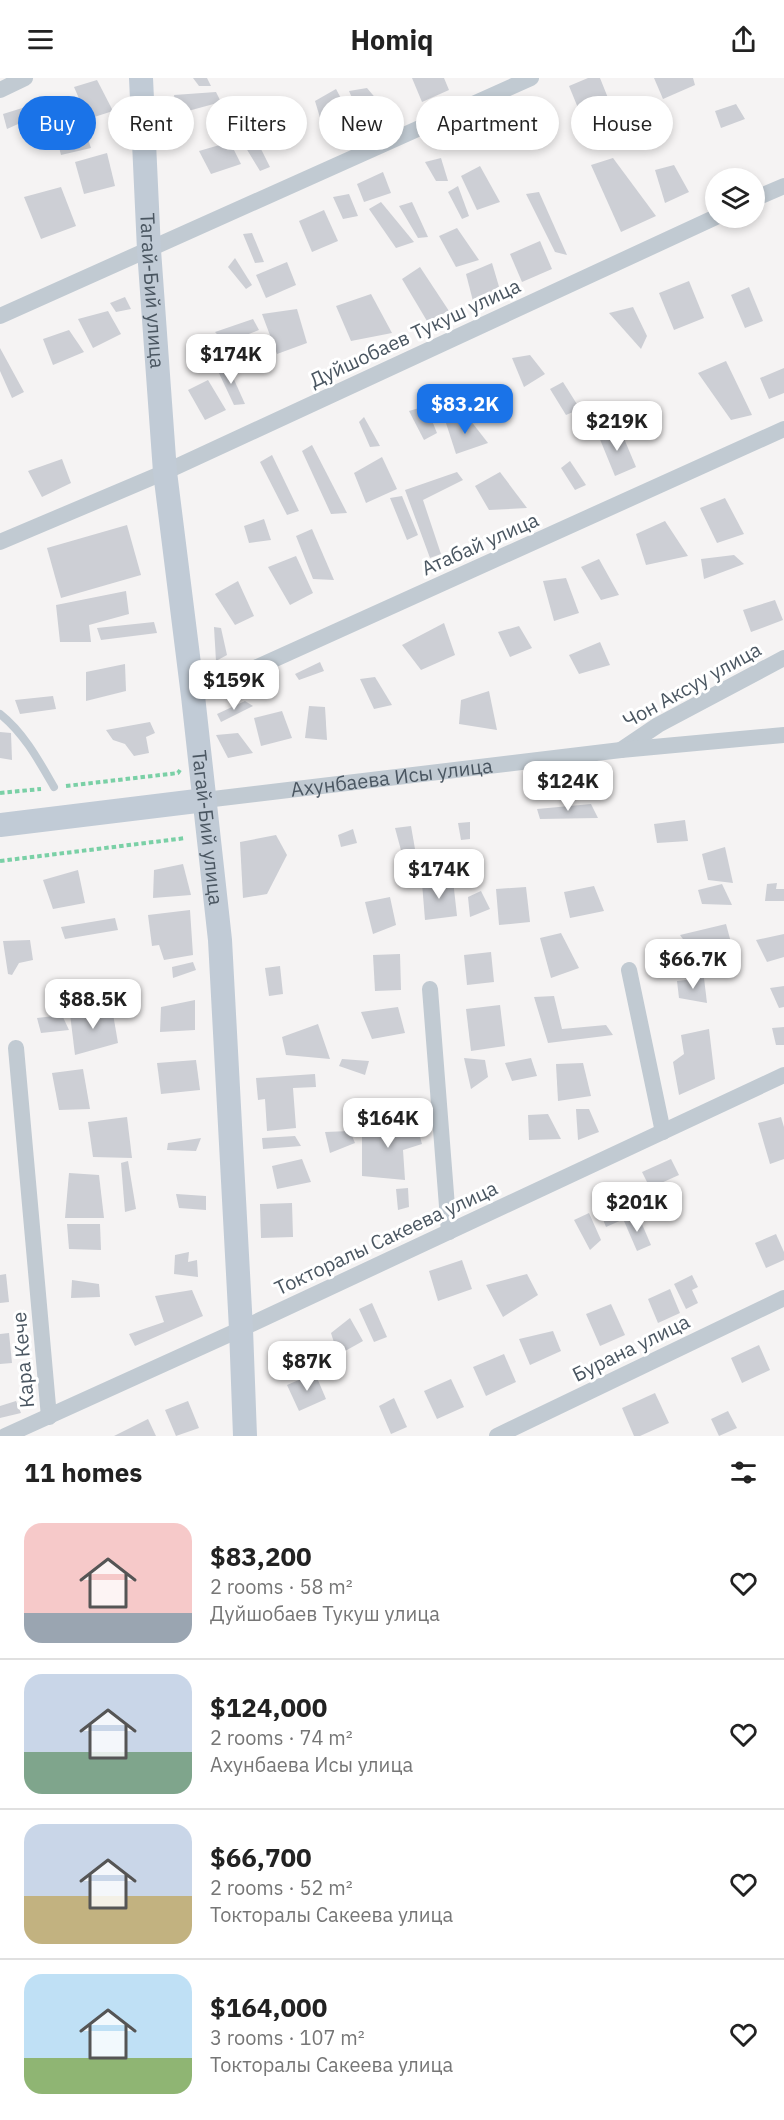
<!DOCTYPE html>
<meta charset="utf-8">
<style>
:root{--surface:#fff;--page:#f6f6f6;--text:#222;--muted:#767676;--line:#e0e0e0;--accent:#1a73e8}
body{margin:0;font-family:"IBM Plex Sans",sans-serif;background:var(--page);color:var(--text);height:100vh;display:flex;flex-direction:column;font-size:22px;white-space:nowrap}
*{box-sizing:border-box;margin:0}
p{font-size:20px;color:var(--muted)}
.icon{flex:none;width:33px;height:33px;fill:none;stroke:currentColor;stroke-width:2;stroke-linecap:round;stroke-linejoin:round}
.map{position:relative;height:1358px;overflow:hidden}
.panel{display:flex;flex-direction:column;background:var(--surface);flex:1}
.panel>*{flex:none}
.banner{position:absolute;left:18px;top:18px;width:748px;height:54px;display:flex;gap:12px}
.fabs{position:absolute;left:705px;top:90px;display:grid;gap:12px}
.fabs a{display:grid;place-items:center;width:60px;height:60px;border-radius:50%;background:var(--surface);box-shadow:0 3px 9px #0003;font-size:30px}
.price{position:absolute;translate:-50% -51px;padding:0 14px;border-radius:12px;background:#fff;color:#222;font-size:20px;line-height:39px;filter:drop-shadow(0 2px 3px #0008)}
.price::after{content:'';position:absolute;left:50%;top:36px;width:18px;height:14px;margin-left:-9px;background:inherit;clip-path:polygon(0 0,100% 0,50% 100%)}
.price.current{background:var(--accent);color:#fff}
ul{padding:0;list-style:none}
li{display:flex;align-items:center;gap:18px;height:150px;padding:0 24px}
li+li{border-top:2px solid var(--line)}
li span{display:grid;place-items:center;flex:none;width:168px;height:120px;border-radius:18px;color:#555}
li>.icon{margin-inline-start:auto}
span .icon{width:72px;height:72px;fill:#fffc;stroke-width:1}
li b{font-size:26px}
h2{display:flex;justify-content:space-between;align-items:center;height:72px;padding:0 24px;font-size:26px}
.tag{padding:0 21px;border-radius:27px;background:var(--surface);box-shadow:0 3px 9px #0003;font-size:21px;line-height:54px}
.tag.current{background:var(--accent);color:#fff}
header{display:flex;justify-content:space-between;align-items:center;height:78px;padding:0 24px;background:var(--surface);font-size:27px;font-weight:800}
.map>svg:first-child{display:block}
</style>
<header><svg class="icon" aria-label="menu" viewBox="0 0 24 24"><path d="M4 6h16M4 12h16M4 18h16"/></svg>Homiq<svg class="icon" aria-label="share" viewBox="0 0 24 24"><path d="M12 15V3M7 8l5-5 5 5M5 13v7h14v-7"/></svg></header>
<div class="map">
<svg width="784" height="1358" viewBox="0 0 784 1358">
<rect width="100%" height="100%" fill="#f5f3f3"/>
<g fill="#cdcfd5">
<path d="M193 0H207L211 8H199Z"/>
<path d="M412 0H444L449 12 422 24Z"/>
<path d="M588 0H600L614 35 585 47 569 8Z"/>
<path d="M654 0H693L695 7 663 21Z"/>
<path d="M97 2 113 33 88 41 74 9Z"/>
<path d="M367 10 383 29 361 40 349 13Z"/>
<path d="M336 11 351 39 324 53 315 23Z"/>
<path d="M216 14 221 24 177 36 174 17Z"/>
<path d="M736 26 745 41 721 50 715 33Z"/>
<path d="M32 27 36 38 7 51 3 36Z"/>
<path d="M284 27 297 59 278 72 252 48Z"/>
<path d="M551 31 553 50 539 49 533 32Z"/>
<path d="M80 38 91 70 61 77 52 41Z"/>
<path d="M242 45 252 69 261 71 270 89 260 93 232 47Z"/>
<path d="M230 64 241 86 211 96 199 73Z"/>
<path d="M107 75 115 108 84 116 75 84Z"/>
<path d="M441 80 448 103H436L425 84Z"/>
<path d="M613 80 656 138 621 154 591 87Z"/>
<path d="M674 87 689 114 665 125 655 92Z"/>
<path d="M480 88 500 124 477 132 461 98Z"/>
<path d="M383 94 391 115 364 124 357 106Z"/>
<path d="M458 108 469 138 462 141 448 114Z"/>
<path d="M61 109 76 148 41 161 24 119Z"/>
<path d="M539 114 567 177 555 174 526 116Z"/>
<path d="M349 116 358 138 343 141 333 119Z"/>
<path d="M381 124 414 164 396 170 369 131Z"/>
<path d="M412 124 428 159 418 160 399 128Z"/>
<path d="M324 132 338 163 312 174 299 143Z"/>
<path d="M457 150 479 182 456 189 439 158Z"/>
<path d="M252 155 264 184 255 185 243 156Z"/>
<path d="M540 163 552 191 522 204 510 176Z"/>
<path d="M235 180 252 207 246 211 228 189Z"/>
<path d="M287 184 296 207 266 220 256 197Z"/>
<path d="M492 185 500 212 474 227 466 196Z"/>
<path d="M420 189 449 233 427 243 402 201Z"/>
<path d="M689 203 704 240 674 252 659 215Z"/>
<path d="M749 209 763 243 745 250 731 217Z"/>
<path d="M371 216 392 255 351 263 336 228Z"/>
<path d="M125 219 131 231 116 234 110 225Z"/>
<path d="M633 229 647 258 641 271 609 235Z"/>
<path d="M297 231 307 265 277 276 262 236Z"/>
<path d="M108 233 121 256 93 270 78 241Z"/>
<path d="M253 241 259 252 225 265 215 254Z"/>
<path d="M69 252 84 274 53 287 43 261Z"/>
<path d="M0 270 24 314 12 320 0 293Z"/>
<path d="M530 277 545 296 524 309 512 280Z"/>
<path d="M726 283 752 337 731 342 698 295Z"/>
<path d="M227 286 245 326 234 327 217 291Z"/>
<path d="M784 290V315L769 321 760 300Z"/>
<path d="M208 302 226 332 205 342 188 312Z"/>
<path d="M563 304 580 331 566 337 550 311Z"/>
<path d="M426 328 437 355 424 362 409 333Z"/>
<path d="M467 338 488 365 456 376 446 345Z"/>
<path d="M364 339 380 368 370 369 359 344Z"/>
<path d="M620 351 636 389 615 398 599 359Z"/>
<path d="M312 367 347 435 331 436 302 373Z"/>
<path d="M272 377 299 433 287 437 260 384Z"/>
<path d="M382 379 397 411 366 425 354 395Z"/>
<path d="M62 381 71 405 42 419 28 393Z"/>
<path d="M570 383 586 407 575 412 561 390Z"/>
<path d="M457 394 463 402 423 422 441 476 430 480 405 412Z"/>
<path d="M500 394 527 430 489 432 475 408Z"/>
<path d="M402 418 418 457 407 462 390 420Z"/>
<path d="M725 420 744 456 717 465 700 430Z"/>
<path d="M264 441 271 462 249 465 244 448Z"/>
<path d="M665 443 688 478 646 487 636 456Z"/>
<path d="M127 447 141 497 61 520 47 470Z"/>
<path d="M312 451 334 502 313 501 296 458Z"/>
<path d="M734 477 744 486 704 501 701 481Z"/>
<path d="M296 478 313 515 290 527 268 489Z"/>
<path d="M599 481 619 517 601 522 581 489Z"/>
<path d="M566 500 579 535 554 543 543 503Z"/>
<path d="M238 503 254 538 235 547 215 516Z"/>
<path d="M126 513 129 536 89 547 91 564H60L56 527Z"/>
<path d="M775 522 783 542 751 554 743 532Z"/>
<path d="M154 544 157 555 101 562 97 550Z"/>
<path d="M444 545 455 577 421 592 402 567Z"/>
<path d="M519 548 532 570 510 579 498 554Z"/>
<path d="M214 549 221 550 227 577 216 583Z"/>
<path d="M600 564 610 587 579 596 569 577Z"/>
<path d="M320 584 324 593 299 602 295 596Z"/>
<path d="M125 586 126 613 86 623V594Z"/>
<path d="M375 599 392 627 374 631 360 601Z"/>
<path d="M489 613 497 652 459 646 461 622Z"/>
<path d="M53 618 56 631 20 636 15 622Z"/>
<path d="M245 623 253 628 221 644 217 636Z"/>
<path d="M309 628 325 629 327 662 305 660Z"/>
<path d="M282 633 292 660 261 668 254 640Z"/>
<path d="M150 644 155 655 146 659 149 675 134 678 125 666 113 662 106 652Z"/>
<path d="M0 654 11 655 12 682 0 680Z"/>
<path d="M238 655 253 675 228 680 216 657Z"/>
<path d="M591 726 598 740 540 741 537 731Z"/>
<path d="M685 742 688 763 657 765 654 746Z"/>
<path d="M470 744V761L461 762 458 745Z"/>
<path d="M411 748 415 771 402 776 395 750Z"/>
<path d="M353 751 357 765 341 769 338 757Z"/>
<path d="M276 757 287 777 267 816 243 820 240 764Z"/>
<path d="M725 769 733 805 708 802 702 776Z"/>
<path d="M183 786 191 817 153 820 154 792Z"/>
<path d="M78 792 85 825 53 831 43 802Z"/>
<path d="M453 802 457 838 425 842 422 805Z"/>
<path d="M777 805 776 811H784V823H765L767 806Z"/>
<path d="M722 806 732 827 702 826 698 812Z"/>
<path d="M594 808 604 833 570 840 564 814Z"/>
<path d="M526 809 530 844 499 847 496 811Z"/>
<path d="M481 813 490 831 470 839 468 819Z"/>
<path d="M390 819 396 847 373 856 365 824Z"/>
<path d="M190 832 193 877 164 882 159 867 152 868 148 837Z"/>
<path d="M115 840 118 852 65 861 61 849Z"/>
<path d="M726 846 736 883H699L680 857Z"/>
<path d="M561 855 579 890 551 900 540 860Z"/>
<path d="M784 856V879L767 884 756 862Z"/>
<path d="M30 862 33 882 19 885 12 897 8 896 3 863Z"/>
<path d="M491 874 494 904 467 907 464 877Z"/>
<path d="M400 876 401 912 375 913 373 877Z"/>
<path d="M193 884 196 892 173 900 172 889Z"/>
<path d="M280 888 283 916 269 918 265 890Z"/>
<path d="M704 900 707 925 679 920 677 903Z"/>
<path d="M784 908V929L779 930 770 910Z"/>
<path d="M554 918 562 951 606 947 613 957 548 965 534 919Z"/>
<path d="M195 922V952L160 954 161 929Z"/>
<path d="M500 927 505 968 471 973 466 931Z"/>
<path d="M398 929 405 955 372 961 361 934Z"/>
<path d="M112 930 118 965 75 977 70 936Z"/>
<path d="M62 937 69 952 41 955 37 940Z"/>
<path d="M318 946 330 981 286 977 282 959Z"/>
<path d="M784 949V967H776L772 950Z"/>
<path d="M709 951 715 1001 679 1017 673 984 684 976 681 957Z"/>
<path d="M464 980 485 982 488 999 471 1011Z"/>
<path d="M531 980 537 998 512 1003 505 985Z"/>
<path d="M342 981 369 983 365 997 339 988Z"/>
<path d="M196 982 200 1012 161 1016 157 985Z"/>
<path d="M583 985 591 1018 558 1023 556 986Z"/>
<path d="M83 991 90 1031 59 1032 52 995Z"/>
<path d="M315 996 316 1009 293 1010 296 1050 267 1053 265 1021 258 1022 256 1000Z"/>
<path d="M576 1031H589L599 1054 578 1062Z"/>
<path d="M548 1036 561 1061 529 1062 528 1037Z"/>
<path d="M127 1039 132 1080 93 1079 88 1044Z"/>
<path d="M781 1039 784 1049V1081L770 1086 758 1045Z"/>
<path d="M415 1041 422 1066 403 1072 405 1102 362 1098V1050Z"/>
<path d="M350 1053 355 1065 330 1075 325 1054Z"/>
<path d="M295 1058 301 1068 263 1071 262 1060Z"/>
<path d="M201 1060 196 1073 167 1072 168 1065Z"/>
<path d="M302 1081 311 1104 277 1111 272 1088Z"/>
<path d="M671 1081 679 1097 650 1110 642 1094Z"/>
<path d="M128 1083 136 1131 125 1134 121 1085Z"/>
<path d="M69 1095 99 1097 104 1140H65Z"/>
<path d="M408 1110 409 1129 398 1132 396 1111Z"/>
<path d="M622 1113 633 1137 606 1149 596 1124Z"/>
<path d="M176 1116 206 1118V1132L179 1130Z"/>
<path d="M292 1125 293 1159 261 1160 260 1126Z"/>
<path d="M589 1135 601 1162 590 1172 574 1142Z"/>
<path d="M638 1137 651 1167 637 1173 624 1143Z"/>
<path d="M67 1146H100L101 1172 69 1171Z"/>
<path d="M776 1156 784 1174V1182L766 1190 755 1165Z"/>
<path d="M189 1174 188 1184 197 1182 198 1199 174 1196 175 1177Z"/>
<path d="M462 1182 472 1211 438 1223 429 1193Z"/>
<path d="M6 1196 9 1224 0 1225V1197Z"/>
<path d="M527 1196 538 1217 503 1239 486 1207Z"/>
<path d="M692 1197 698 1209 692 1212 698 1225 686 1231 674 1206Z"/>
<path d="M72 1202 99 1206 100 1219 71 1220Z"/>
<path d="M670 1211 680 1235 658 1245 648 1221Z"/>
<path d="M192 1212 203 1238 135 1268 129 1256 164 1244 155 1218Z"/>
<path d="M372 1225 387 1259 374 1264 359 1231Z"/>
<path d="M611 1226 625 1257 600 1268 586 1236Z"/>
<path d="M350 1240 363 1263 338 1277 331 1255Z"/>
<path d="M553 1253 561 1273 530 1287 519 1261Z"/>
<path d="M9 1255 12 1285 0 1286V1256Z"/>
<path d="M759 1267 770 1292 742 1305 731 1280Z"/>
<path d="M504 1276 516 1304 486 1318 473 1289Z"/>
<path d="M315 1295 326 1321 299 1333 287 1307Z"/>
<path d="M451 1301 464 1329 437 1341 424 1313Z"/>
<path d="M655 1315 669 1345 640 1358H634L622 1330Z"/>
<path d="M394 1320 407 1349 391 1356 379 1328Z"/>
<path d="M16 1323 21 1335 0 1340V1328Z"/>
<path d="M188 1323 199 1350 176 1358 165 1332Z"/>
<path d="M728 1333 737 1350 719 1358 711 1341Z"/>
<path d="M148 1341 156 1358H114Z"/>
</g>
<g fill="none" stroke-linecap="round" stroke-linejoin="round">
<g stroke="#7ad0a6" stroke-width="4" stroke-dasharray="4.5 3" stroke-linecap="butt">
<path d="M66 708 178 695 180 692"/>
<path d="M0 715 41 711"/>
<path d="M0 783 186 760"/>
</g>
<path stroke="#c1cad2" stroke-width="8" d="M0 636C24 655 39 683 54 709"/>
<g stroke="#c1cad2" stroke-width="16">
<path d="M0 12 25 0"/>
<path d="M754 121 784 108"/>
<path d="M0 238 531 0"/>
<path d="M0 464 165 394 716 139"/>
<path d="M193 618 784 351"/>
<path d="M621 672 658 647 784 580"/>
<path id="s1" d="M205 722 621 672 784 657"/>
<path d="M629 892 663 1054"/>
<path d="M430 911 449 1154"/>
<path d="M16 970 49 1339"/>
<path d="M5 1358 241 1251 784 997"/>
<path d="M497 1358 784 1220"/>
</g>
<g stroke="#c1cbd6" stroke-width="24">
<path id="s2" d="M141 0 149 172 165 394 193 618 220 862 241 1251 245 1358"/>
<path d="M0 747 205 722"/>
</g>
</g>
<g text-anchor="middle" stroke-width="6" stroke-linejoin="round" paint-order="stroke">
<g font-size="20" fill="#4a5661" stroke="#fff">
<text dy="7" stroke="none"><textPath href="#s2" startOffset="213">Тагай-Бий улица</textPath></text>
<text transform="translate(415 255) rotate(-25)" y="7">Дуйшобаев Тукуш улица</text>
<text transform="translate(480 466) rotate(-24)" y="7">Атабай улица</text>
<text transform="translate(692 607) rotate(-29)" y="7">Чон Аксуу улица</text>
<text dy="7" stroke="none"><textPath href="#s1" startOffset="188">Ахунбаева Исы улица</textPath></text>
<text dy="7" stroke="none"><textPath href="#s2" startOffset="753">Тагай-Бий улица</textPath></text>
<text transform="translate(386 1160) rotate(-25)" y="7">Токторалы Сакеева улица</text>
<text transform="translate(631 1270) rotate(-26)" y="7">Бурана улица</text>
<text transform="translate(23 1282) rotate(-95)" y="7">Кара Кече</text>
</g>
</g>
</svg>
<div class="fabs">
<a><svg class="icon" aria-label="layers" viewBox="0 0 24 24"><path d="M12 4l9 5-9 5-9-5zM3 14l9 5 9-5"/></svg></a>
</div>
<b class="price" style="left:231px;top:307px">$174K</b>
<b class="price current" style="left:465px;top:357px">$83.2K</b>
<b class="price" style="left:617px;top:374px">$219K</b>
<b class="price" style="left:234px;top:633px">$159K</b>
<b class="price" style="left:568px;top:734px">$124K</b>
<b class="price" style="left:439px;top:822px">$174K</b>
<b class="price" style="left:693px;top:912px">$66.7K</b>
<b class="price" style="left:93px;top:952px">$88.5K</b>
<b class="price" style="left:388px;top:1071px">$164K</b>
<b class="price" style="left:637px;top:1155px">$201K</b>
<b class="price" style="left:307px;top:1314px">$87K</b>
<div class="banner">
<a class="tag current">Buy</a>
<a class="tag">Rent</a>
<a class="tag">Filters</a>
<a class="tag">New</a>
<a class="tag">Apartment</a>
<a class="tag">House</a>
</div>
</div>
<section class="panel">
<h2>11 homes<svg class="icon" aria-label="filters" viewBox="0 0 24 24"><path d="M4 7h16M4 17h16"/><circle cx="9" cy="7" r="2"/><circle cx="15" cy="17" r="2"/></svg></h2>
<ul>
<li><span style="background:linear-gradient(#f6c9c9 75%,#9aa5b1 0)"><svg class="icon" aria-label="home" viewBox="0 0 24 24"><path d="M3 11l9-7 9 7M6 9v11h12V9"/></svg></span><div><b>$83,200</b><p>2 rooms · 58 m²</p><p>Дуйшобаев Тукуш улица</p></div><svg class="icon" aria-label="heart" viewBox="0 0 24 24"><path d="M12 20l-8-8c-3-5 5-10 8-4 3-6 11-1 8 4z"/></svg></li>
<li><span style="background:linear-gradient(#c9d6e8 65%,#7fa58c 0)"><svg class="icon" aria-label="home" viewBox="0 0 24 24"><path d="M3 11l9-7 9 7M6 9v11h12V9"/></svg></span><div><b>$124,000</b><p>2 rooms · 74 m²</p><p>Ахунбаева Исы улица</p></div><svg class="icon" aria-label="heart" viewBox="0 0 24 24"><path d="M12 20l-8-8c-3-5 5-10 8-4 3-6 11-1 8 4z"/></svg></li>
<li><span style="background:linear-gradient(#c9d6e8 60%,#c2b280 0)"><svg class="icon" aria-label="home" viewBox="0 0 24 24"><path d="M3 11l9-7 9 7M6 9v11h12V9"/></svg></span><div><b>$66,700</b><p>2 rooms · 52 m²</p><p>Токторалы Сакеева улица</p></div><svg class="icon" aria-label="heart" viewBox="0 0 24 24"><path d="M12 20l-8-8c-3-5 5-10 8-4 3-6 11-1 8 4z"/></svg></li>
<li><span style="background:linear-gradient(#bfe0f5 70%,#8fb573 0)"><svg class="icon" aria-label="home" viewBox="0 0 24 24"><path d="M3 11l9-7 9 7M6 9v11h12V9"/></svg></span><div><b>$164,000</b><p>3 rooms · 107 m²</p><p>Токторалы Сакеева улица</p></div><svg class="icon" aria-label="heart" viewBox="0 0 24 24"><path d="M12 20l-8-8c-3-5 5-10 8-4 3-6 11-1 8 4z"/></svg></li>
</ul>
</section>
